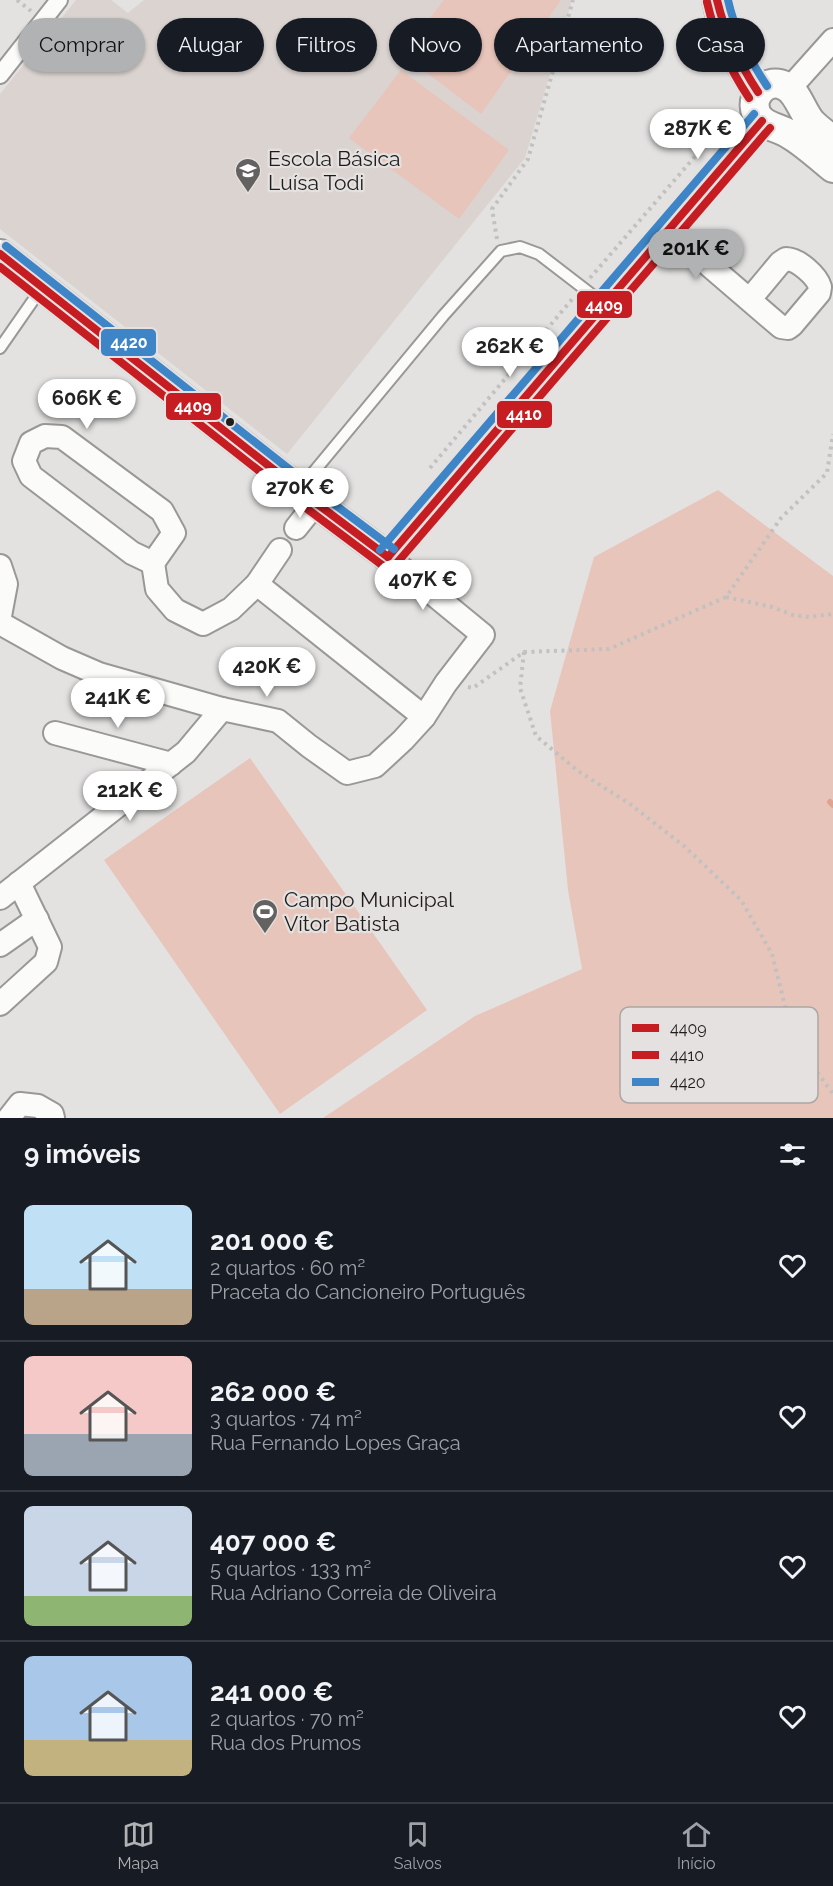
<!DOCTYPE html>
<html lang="pt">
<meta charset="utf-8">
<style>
:root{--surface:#171b24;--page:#20242c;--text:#f1f3f6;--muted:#9ea1a6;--line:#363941;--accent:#b1b2b3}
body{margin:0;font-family:Raleway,sans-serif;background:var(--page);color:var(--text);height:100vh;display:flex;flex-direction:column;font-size:22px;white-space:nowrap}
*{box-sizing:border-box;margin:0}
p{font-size:20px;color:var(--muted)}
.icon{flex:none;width:33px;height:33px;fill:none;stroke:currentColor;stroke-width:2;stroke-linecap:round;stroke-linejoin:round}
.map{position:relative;height:1118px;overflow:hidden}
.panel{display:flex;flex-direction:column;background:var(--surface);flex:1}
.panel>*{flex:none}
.banner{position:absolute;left:18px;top:18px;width:798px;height:54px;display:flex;gap:12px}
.price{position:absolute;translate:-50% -51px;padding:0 14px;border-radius:21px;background:#fff;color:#222;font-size:20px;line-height:39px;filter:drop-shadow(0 2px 3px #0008)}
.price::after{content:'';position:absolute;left:50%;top:36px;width:18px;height:14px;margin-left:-9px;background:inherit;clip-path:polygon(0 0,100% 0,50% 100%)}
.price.selected{background:var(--accent);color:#111}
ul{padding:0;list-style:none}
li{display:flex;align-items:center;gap:18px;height:150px;padding:0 24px}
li+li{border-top:2px solid var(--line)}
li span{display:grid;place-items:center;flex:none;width:168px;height:120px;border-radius:9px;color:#555}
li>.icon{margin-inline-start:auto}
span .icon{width:72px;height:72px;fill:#fffc;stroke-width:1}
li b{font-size:26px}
h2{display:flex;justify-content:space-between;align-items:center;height:72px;padding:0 24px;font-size:26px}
.tag{padding:0 21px;border-radius:27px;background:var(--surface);box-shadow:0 2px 4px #0004;font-size:21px;line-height:54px}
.tag.selected{background:var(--accent);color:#111}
.menu{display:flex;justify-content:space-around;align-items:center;height:84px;border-top:2px solid var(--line);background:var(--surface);font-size:16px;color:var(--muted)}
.menu a{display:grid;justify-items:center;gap:3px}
.menu .selected{color:var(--accent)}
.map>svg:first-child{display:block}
</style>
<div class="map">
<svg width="833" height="1118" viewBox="0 0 833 1118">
<rect width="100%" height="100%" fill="#e3e2e1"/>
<path fill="#dad3d0" d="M76 0H111L128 13 144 0H572L525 158 287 454 0 229V94Z"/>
<g fill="#e8c5ba">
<path d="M444 0H561L481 114 402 54Z"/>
<path d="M401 70 509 150 459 219 349 138Z"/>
<path d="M718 490 833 576V1118H323L475 1016 582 969 568 890 550 711 594 557Z"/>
<path d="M250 758 427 1010 280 1114 104 860Z"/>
</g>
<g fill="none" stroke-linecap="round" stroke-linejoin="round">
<path stroke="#dfa491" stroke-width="6" d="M830 802 833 805"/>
<defs>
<g id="service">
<path d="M0 348 41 289"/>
<path d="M302 491 312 474 443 316 501 251 520 247 539 254 604 304"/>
</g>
<path id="pedestrian" d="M0 75 59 0"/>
<g id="minor">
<path d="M790 88 833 40"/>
<path d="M668 230 781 327 788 328 792 325 819 293 820 287C817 276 798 259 786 259L780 263 750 299"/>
<path d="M296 528 316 503"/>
<path d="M280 550 257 584 424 717"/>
<path d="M153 563 132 553 31 476 24 461 31 443 45 436 62 437 162 511 174 533 153 563 157 589 175 610 203 624 231 609 257 584"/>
<path d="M0 566 6 584 0 616"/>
<path d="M0 623 62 658 99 674 222 709 278 721 309 746 347 773 375 766 403 740 424 717 446 683 483 635 388 557"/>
<path d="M55 733 171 764"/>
<path d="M0 898 186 752 222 709"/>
<path d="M0 945 37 919"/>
<path d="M0 1004 46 962 50 947 19 883"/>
<path d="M9 1118 20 1104 38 1106 52 1114 53 1118"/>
</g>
<g id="tertiary">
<path d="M717 0C724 35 738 63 758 92"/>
<path d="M833 140C826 135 818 129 812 123 802 112 798 92 785 86 764 75 744 103 761 120 768 127 780 128 789 134 805 143 819 157 833 168"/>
<path d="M0 254 316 503 388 557 762 121"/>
</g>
</defs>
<use href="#service" stroke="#999897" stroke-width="14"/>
<use href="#pedestrian" stroke="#999897" stroke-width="20"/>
<use href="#minor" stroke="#999897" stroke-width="26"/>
<use href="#tertiary" stroke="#999897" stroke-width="32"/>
<g stroke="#c1c1c0" stroke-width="4" stroke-dasharray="3 4.5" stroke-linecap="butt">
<path d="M17 0 31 11"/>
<path d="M497 239 492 209 528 159 573 0"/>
<path d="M590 278 723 124"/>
<path d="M430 468 574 297"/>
<path d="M726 597 772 607 793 615 809 617 833 614"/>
<path d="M524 652 520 688 536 736 578 771 630 804 684 846 741 900 772 954 786 1010 809 1061 833 1094"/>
<path d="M468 687 473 688 524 652 609 649 726 597 781 518 827 473 833 434"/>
</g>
<use href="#service" stroke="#fbfbfa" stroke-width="10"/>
<use href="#pedestrian" stroke="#fbfbfa" stroke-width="16"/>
<use href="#minor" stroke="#fbfbfa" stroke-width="22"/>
<use href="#tertiary" stroke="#fbfbfa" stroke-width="28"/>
<defs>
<g id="bus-1">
<path d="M717 0C725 34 739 63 758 92"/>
<path d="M0 254 316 503 388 557"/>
<path d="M388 557 762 121"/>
</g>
<g id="bus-2">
<path d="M707 2C715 37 729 68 749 98"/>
<path d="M0 267 310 511 382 565"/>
<path d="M396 564 770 128"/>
</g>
<g id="bus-3">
<path d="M728 0C735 32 749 59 767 86"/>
<path d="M6 246 322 495 394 549"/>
<path d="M380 550 754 114"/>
</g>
</defs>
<use href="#bus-1" stroke="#e4e1e0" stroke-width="12"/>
<use href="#bus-2" stroke="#e4e1e0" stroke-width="12"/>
<use href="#bus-3" stroke="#e4e1e0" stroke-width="12"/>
<use href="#bus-1" stroke="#c61d23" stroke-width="8"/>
<use href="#bus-2" stroke="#c61d23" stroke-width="8"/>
<use href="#bus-3" stroke="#3d85c6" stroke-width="8"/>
</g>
<defs>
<symbol id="school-pin" viewBox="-11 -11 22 30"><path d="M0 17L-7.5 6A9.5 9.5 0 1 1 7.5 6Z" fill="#636261" stroke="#e4e1e0"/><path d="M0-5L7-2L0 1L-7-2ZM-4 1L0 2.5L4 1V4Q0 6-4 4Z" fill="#fff"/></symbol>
<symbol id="stadium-pin" viewBox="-11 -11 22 30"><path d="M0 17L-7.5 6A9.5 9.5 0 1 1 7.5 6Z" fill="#636261" stroke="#e4e1e0"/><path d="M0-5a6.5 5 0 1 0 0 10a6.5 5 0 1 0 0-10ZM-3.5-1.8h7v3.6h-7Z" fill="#fff"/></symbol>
</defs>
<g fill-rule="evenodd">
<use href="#school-pin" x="233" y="156" width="30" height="40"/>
<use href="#stadium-pin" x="250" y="897" width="30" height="40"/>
</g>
<circle fill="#1e1d1c" stroke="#e4e1e0" stroke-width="2" cx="230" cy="422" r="5"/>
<g text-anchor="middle" stroke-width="4.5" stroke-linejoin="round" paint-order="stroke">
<g font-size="21" fill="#1e1d1c" stroke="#e4e1e0" text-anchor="start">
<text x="268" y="166">Escola Básica<tspan x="268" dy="24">Luísa Todi</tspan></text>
<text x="284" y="907">Campo Municipal<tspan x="284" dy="24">Vítor Batista</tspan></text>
</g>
</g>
<rect x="620" y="1007" width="198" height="96" rx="9" fill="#e4e1e0" stroke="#a9a6a5" stroke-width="1.5"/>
<rect x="632" y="1024" width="27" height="8" fill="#c61d23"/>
<rect x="632" y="1051" width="27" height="8" fill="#c61d23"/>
<rect x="632" y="1078" width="27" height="8" fill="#3d85c6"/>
<g font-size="16" fill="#1e1d1c">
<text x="670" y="1034">4409</text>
<text x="670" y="1061">4410</text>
<text x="670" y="1088">4420</text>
</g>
<g stroke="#e4e1e0" stroke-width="2">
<rect x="576" y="290" width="57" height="29" rx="6" fill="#c61d23"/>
<rect x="100" y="328" width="57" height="29" rx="6" fill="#3d85c6"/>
<rect x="165" y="392" width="57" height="29" rx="6" fill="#c61d23"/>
<rect x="496" y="400" width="57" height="29" rx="6" fill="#c61d23"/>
</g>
<g font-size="16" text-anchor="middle" font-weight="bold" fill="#fff">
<text x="604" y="311">4409</text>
<text x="129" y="348">4420</text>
<text x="193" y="412">4409</text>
<text x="524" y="420">4410</text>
</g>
</svg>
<b class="price" style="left:698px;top:160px">287K €</b>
<b class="price selected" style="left:696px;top:280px">201K €</b>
<b class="price" style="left:510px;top:378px">262K €</b>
<b class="price" style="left:87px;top:430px">606K €</b>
<b class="price" style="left:300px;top:519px">270K €</b>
<b class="price" style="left:423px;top:611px">407K €</b>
<b class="price" style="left:267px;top:698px">420K €</b>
<b class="price" style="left:118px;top:729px">241K €</b>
<b class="price" style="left:130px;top:822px">212K €</b>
<div class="banner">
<a class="tag selected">Comprar</a>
<a class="tag">Alugar</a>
<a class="tag">Filtros</a>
<a class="tag">Novo</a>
<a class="tag">Apartamento</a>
<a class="tag">Casa</a>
</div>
</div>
<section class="panel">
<h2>9 imóveis<svg class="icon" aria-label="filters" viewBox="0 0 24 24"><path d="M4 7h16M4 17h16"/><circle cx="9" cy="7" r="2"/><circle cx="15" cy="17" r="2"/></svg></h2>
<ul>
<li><span style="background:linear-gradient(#bfe0f5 70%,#b9a48a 0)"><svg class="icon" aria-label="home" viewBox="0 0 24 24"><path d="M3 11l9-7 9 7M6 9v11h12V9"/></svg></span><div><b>201 000 €</b><p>2 quartos · 60 m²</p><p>Praceta do Cancioneiro Português</p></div><svg class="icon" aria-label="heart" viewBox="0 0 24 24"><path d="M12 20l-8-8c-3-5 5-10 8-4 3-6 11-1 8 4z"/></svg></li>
<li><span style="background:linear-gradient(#f6c9c9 65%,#9aa5b1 0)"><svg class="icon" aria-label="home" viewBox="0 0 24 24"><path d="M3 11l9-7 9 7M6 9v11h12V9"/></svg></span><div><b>262 000 €</b><p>3 quartos · 74 m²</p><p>Rua Fernando Lopes Graça</p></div><svg class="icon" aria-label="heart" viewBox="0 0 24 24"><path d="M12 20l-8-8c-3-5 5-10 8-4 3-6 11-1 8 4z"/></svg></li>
<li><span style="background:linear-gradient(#c9d6e8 75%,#8fb573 0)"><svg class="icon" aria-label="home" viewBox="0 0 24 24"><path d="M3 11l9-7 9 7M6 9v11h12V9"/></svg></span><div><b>407 000 €</b><p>5 quartos · 133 m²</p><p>Rua Adriano Correia de Oliveira</p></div><svg class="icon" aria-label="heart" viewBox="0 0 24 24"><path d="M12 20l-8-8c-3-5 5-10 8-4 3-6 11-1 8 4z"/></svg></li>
<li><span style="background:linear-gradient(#a9c7e8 70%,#c2b280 0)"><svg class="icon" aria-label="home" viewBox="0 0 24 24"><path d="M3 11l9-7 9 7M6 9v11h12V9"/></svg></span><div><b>241 000 €</b><p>2 quartos · 70 m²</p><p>Rua dos Prumos</p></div><svg class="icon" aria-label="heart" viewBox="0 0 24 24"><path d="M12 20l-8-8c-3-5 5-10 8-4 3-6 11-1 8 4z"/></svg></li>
</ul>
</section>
<nav class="menu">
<a class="selected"><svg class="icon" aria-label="map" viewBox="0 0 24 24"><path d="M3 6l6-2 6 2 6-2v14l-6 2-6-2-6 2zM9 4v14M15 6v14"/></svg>Mapa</a>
<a><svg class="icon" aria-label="saved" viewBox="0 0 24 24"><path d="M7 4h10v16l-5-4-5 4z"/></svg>Salvos</a>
<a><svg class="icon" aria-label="home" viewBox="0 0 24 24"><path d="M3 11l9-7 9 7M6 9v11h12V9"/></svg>Início</a>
</nav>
